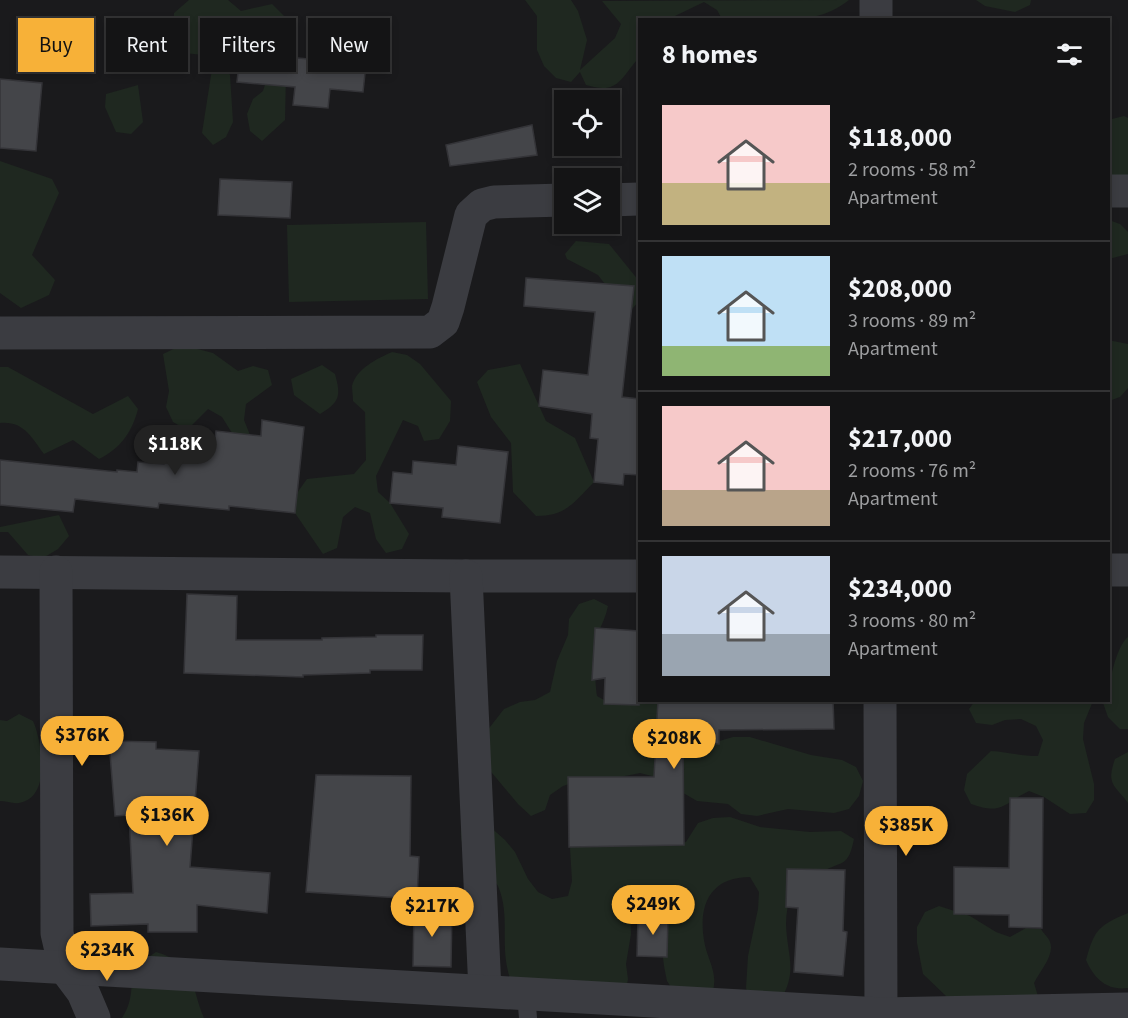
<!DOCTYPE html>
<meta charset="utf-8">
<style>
:root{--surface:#141415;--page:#212122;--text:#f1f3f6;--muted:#9d9ea0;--line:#333334;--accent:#f7b138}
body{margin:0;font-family:"Source Sans 3",sans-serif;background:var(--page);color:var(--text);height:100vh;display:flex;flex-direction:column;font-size:22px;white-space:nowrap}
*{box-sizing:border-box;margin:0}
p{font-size:20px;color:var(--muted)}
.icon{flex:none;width:33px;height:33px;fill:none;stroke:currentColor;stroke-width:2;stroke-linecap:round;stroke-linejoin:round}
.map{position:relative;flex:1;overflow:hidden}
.sheet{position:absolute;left:638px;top:18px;width:472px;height:684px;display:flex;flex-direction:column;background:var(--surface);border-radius:0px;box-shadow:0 3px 9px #0003,0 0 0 2px var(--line)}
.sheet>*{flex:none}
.banner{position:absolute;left:18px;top:18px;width:530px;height:54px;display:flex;gap:12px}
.fabs{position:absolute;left:554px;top:90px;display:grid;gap:12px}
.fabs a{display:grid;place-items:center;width:66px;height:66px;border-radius:0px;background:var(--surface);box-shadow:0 3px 9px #0003,0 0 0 2px var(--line);font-size:30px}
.price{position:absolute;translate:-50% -51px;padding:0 14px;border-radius:21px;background:var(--accent);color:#111;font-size:20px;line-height:39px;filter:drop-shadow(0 2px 3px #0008)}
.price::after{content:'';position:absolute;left:50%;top:36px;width:18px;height:14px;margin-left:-9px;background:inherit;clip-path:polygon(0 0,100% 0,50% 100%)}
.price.current{background:#222;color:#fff}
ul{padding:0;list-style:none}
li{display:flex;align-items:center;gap:18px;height:150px;padding:0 24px}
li+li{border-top:2px solid var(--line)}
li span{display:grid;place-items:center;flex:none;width:168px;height:120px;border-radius:0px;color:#555}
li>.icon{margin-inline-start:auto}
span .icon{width:72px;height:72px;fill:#fffc;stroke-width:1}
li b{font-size:26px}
h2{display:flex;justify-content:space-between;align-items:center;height:72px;padding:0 24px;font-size:26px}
.tag{padding:0 21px;border-radius:0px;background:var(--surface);box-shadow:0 3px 9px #0003,0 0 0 2px var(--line);font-size:21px;line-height:54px}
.tag.current{background:var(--accent);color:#111}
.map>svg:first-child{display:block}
</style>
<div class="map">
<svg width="1128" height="1018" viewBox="0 0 1128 1018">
<rect width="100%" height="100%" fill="#1a1a1c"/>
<g fill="#1f2820">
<path d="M189 0H228L241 11 272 4 295 27 297 43 286 74 285 120 262 141 250 131 247 114 253 99 263 91 273 59 276 43 270 28 240 42 216 20 208 33 230 75 233 122 226 137 213 145 202 133 212 69 204 55 173 52 174 13Z"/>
<path d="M525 0H571L578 11 587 40 580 70 615 38 621 24 602 1 849 0C815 28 764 20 722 19L717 10 704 2 675 16 674 19 639 20V61H636C619 82 616 94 586 85L580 72 571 82 556 78 544 66 537 50V16Z"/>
<path d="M976 0H1031L1030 5 1015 12 985 6Z"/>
<path d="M138 85 143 122 131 134 116 132 105 107 106 94Z"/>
<path d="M1124 116 1128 118V205L1109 186 1108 120Z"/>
<path d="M0 161 52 179 59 193 32 255 55 280 49 295 21 308 0 293Z"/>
<path d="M1109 220 1120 224 1128 232V254L1109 259Z"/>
<path d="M426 222 428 299 289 302 287 225Z"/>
<path d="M576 241 609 244 639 281V301L632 309 618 301 598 275 567 259 565 254Z"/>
<path d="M1108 340 1128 344V388L1120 397 1109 401Z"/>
<path d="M182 345 213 353 238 371 253 366 268 370 272 385 246 404 244 420 256 450 232 433 222 417 208 409 187 430 173 422 166 407 169 391 163 354Z"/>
<path d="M392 352 407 355 420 364 451 401 450 421 439 439 424 441 418 426 403 420 376 476 378 492 390 503 409 534 402 549 386 553 376 539 370 513 355 507 343 517 337 548 323 554 295 513 297 493 307 479 354 474 366 460 365 412 353 401C353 396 352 390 352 386 356 369 378 358 392 352Z"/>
<path d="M520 364 546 421 575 438 594 482C574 502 567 516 536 516L513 492 511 443 491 417 477 382 488 370Z"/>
<path d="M322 365 335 374C341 396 340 402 320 414L294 395 291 379Z"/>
<path d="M0 367H8L93 414 128 396 138 409C132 432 121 448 99 459L73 440 44 454C31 437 24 421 0 423Z"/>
<path d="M59 515 69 536 58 549 43 558 28 555 8 532H0V527Z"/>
<path d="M594 599 608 606C606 616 602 624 598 633 593 646 595 683 597 696L611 704 639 700 661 701 673 738 687 744 702 746 733 737H750L811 755 842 760 856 767 863 781 859 796 849 809 834 813 788 809 757 816 741 814 728 804 697 801 656 777 640 773 610 779 578 781 563 786 550 795 545 810 531 816 518 804 487 767 483 736 504 709 520 702 535 700 550 692 557 661 568 635 569 619 579 604Z"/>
<path d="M1128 637V729H1120L1108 717 1103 703 1104 701 1108 700C1108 686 1116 646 1128 637Z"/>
<path d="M975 701H1093L1084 723 1083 739 1094 784V800L1086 813 1070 814 1044 797 1029 791C1003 804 1002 815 971 804L964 790 967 774 991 751C1007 752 1021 756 1038 756L1043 740 1036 726 1021 719 1005 720 992 725 976 723 969 709Z"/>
<path d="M19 714 33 721C42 741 52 798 19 803 13 804 6 801 0 801V720L7 721Z"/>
<path d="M1128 752V803C1114 784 1106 785 1115 759Z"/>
<path d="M464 817 480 818 505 840 515 852 528 879 538 892 552 899 568 896 572 881 570 848 579 833 670 843 686 842 698 823 713 818 730 817 760 827 810 832 841 831 854 839C848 868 843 860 822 872 811 879 800 887 790 895 788 904 786 914 786 924 787 955 798 970 781 999L750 1003 746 988 748 956 758 909 759 892 750 877C711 877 698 904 704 940 706 956 716 969 714 985 714 991 708 996 705 1000L676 995 667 981 664 966 662 949 665 917 664 900 653 888 638 890 630 903 631 934 626 964 628 979 625 995 510 978C499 946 511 916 498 886 495 880 490 877 485 873 466 854 455 844 464 817Z"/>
<path d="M939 906 970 916 996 932 1010 937 1026 928 1041 929C1043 933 1049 938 1050 942 1055 955 1040 971 1034 983L1043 1013 955 1009 946 996 923 974 917 943V927L925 912Z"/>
<path d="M1128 913V988C1106 991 1094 978 1086 960 1094 930 1099 925 1128 913Z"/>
<path d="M156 952C197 964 190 985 204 1018H122C141 990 119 975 156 952Z"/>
</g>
<g fill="#444549" stroke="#343438" stroke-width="1.5">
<path d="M240 53 366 64 363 92 330 89 328 108 293 105 295 87 237 82Z"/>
<path d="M0 79 42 83 36 151 0 148Z"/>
<path d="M532 125 537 155 450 166 446 145Z"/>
<path d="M220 179 292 182 290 218 218 215Z"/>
<path d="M526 278 634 286 622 397 639 399V475L624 474 623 485 594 482 598 439 590 438 592 414 539 406 543 370 588 375 595 312 524 306Z"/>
<path d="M262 420 304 427 295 513 229 506V510L159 503 158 508 75 499 73 512 0 505V460L117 472V470L137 472 138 462 164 464 167 439 207 443 208 438 215 439 216 431 261 436Z"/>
<path d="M458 446 508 452 500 523 442 517 443 508 390 503 393 472 412 474 413 461 456 465Z"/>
<path d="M187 594 237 596 236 640H322V638L376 637V635H423L422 670H370V673L303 675V677L184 673Z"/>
<path d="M595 628 639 631V705L604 704 605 678 592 680Z"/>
<path d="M658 700H833L834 729 719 730V744L683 742 684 845 569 847 568 777H654Z"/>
<path d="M109 741 156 742V749L199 751 190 867 270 873 267 913 197 905V932H148V924L91 926 90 894 133 893 129 815 115 816Z"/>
<path d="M316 775 411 776 410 856 419 857 417 899 306 892Z"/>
<path d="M1010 798H1043L1042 928 1009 927V915L954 914V867L1009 868Z"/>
<path d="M787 869 845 870 843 931 847 932 843 976 794 972 798 908 786 907Z"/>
<path d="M414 908 452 910 451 967 413 966Z"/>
<path d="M638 916H668L667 957 637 956Z"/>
</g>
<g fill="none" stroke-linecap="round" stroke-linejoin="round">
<path stroke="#3b3c41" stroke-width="18" d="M526 994 528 1018"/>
<g stroke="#3b3c41" stroke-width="33">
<path d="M876 0V20"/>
<path d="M1108 191H1128"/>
<path d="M609 200 639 199"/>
<path d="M0 333 430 332 443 322 448 307 471 215 482 205 494 202 564 200"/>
<path d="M1108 570H1128"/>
<path d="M0 572 466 576H639"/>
<path d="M56 572 57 933 65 968 83 992 94 1018"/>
<path d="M466 576 485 991"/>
<path d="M880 700 881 1014"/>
<path d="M0 964 881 1014 1128 1009"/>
</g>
</g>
</svg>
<div class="fabs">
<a><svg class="icon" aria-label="locate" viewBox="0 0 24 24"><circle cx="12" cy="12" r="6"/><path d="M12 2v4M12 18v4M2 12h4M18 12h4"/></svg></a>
<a><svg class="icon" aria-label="layers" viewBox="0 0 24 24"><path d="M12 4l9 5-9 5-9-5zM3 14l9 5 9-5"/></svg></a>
</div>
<b class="price current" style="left:175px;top:476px">$118K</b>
<b class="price" style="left:82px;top:767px">$376K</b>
<b class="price" style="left:674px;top:770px">$208K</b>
<b class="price" style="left:167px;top:847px">$136K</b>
<b class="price" style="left:906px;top:857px">$385K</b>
<b class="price" style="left:653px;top:936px">$249K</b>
<b class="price" style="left:432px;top:938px">$217K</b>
<b class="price" style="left:107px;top:982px">$234K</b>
<div class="banner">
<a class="tag current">Buy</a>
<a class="tag">Rent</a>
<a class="tag">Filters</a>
<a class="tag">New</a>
</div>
<section class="sheet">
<h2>8 homes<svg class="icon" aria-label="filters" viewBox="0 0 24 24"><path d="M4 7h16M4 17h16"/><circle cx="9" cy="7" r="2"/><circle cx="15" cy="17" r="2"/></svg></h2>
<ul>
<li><span style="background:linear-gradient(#f6c9c9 65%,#c2b280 0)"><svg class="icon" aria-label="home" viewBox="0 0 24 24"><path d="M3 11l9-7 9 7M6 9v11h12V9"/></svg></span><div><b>$118,000</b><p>2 rooms · 58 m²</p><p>Apartment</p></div></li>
<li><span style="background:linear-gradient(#bfe0f5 75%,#8fb573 0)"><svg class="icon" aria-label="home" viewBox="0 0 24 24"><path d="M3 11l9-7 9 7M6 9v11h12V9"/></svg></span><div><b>$208,000</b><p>3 rooms · 89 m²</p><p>Apartment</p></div></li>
<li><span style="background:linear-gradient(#f6c9c9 70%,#b9a48a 0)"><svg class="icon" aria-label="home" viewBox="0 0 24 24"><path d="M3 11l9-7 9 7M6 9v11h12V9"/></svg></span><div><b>$217,000</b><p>2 rooms · 76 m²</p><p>Apartment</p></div></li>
<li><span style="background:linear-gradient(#c9d6e8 65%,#9aa5b1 0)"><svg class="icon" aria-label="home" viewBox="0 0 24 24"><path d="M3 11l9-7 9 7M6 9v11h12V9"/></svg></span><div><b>$234,000</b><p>3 rooms · 80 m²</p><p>Apartment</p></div></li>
</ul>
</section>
</div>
